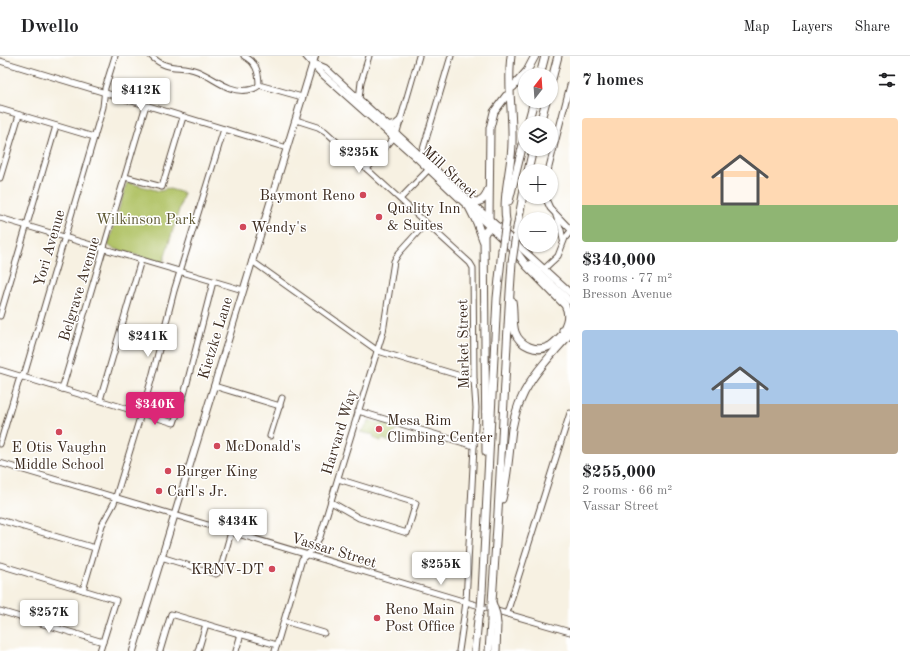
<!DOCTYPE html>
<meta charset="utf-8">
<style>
:root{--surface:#fff;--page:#f6f6f6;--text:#202124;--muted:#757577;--line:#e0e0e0;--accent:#db2777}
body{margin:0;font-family:"Old Standard TT",serif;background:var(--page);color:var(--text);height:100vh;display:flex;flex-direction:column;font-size:15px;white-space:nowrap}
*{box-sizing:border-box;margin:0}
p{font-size:13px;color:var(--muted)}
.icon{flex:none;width:22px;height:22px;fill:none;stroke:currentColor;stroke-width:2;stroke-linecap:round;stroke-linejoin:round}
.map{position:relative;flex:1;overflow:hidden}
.panel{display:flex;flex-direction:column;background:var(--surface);width:340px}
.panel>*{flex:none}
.needle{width:26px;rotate:17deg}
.controls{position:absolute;left:518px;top:12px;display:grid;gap:8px}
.controls a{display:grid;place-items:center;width:40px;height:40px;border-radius:50%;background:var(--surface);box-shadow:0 1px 3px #0004;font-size:20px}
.price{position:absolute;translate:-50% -34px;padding:0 9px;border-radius:4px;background:#fff;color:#222;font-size:13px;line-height:26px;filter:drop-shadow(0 1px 2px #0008)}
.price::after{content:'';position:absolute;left:50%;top:24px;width:12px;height:9px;margin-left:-6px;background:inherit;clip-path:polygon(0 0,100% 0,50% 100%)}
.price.on{background:var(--accent);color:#fff}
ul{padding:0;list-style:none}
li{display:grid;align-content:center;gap:8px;height:212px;padding:0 12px}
li span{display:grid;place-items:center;height:124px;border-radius:4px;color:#555}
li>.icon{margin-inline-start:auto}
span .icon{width:72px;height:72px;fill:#fffc;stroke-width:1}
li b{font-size:17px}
h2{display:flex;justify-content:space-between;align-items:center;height:48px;padding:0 12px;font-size:17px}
header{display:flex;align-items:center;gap:24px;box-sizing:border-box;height:56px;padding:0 20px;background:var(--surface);border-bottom:1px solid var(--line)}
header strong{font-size:19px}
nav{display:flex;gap:22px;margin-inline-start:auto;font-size:14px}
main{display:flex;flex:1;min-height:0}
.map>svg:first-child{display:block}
</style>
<header>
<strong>Dwello</strong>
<nav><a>Map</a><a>Layers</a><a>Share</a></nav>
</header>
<main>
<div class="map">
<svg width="570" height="595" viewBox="0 0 570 595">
<rect width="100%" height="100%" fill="#fff"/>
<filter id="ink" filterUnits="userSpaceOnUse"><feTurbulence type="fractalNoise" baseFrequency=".025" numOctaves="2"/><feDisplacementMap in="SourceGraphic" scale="8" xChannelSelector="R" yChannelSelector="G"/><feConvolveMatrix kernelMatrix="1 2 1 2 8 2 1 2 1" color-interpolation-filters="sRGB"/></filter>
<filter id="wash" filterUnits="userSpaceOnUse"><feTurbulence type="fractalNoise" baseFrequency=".012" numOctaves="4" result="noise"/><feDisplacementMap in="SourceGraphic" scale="16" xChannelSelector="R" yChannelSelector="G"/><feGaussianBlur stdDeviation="0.9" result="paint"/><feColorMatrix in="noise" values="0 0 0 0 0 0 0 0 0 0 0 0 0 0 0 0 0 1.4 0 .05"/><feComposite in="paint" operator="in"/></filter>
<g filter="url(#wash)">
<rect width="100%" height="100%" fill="#f7f1e2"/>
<g fill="#b0c265" stroke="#767642">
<path d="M127 126 159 135 164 134 166 132 184 137 163 207 112 192 108 189Z"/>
<path d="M369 364 382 368 383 366 398 371 389 386 383 383 381 385 373 382 374 379 360 376 365 371Z"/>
</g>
</g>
<g filter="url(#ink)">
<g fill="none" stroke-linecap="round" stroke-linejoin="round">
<defs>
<g id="minor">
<path d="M151 0C168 16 179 8 197 15 215 22 228 37 248 34 253 33 256 33 259 29"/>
<path d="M244 0C256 6 259 16 259 29"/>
<path d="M0 5 287 92"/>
<path d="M259 29 302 41"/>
<path d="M359 43 361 26 369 0"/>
<path d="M0 53 94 81"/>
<path d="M296 64 318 71 325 75 470 207 473 212 474 324 476 352 466 546 459 595"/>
<path d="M421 100 451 0"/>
<path d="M367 113 396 79 419 0"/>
<path d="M548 115 570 29"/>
<path d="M125 121 162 131 183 61"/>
<path d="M0 122 19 59"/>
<path d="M545 141 550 152 570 173"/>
<path d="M400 143 431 111"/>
<path d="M556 160 561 174 563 184"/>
<path d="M0 162 243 234"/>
<path d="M252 205 378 295 474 324"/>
<path d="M544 213 558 200 565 182 570 176"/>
<path d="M0 260 56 70"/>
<path d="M0 314 174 367 185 335 213 226"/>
<path d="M214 330 280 350"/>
<path d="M62 333 146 49"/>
<path d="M100 344 141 204"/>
<path d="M358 355 474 390"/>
<path d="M270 380 282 342"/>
<path d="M0 388 19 324 25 316 103 51 105 32 115 0"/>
<path d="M0 407 466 546 570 576"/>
<path d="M331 446 359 462 407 477 416 447 338 423"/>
<path d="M0 464 95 492"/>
<path d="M161 501 216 518 220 515 231 476"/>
<path d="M0 509 116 544 100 595"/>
<path d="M83 534 102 469 114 447 151 325 174 235 224 73"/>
<path d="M0 555 103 586"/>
<path d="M507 557 570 357"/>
<path d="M284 565 324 577"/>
<path d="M160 595 171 558 277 589"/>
<path d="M198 595 206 568"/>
<path d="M236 595 241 578"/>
<path d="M275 595 302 503 311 495 320 481 344 402 383 276 394 205 399 197 426 167"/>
</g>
<g id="major">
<path d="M306 0 320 16 419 104 515 195"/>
<path d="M313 7 325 12 570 237"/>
<path d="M388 70 395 69 401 64"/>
<path d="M530 208 570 245"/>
<path d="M133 595 315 0"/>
</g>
<g id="highway">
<path d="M540 19 545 0"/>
<path d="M551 27 558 0"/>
<path d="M513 31 527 15 535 0"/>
<path d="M528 67 534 45"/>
<path d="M540 67 546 45"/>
<path d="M528 115 533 93"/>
<path d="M469 144C479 148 485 145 488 134"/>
<path d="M509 145 525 80"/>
<path d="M469 151 477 167 483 184"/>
<path d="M506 165C502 138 512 112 512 86 513 57 507 29 511 0"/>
<path d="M517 172 525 128"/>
<path d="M491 173 489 164 490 72 494 56 506 40"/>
<path d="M517 197 526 209 565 249C570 258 568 266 563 274"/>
<path d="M512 245C514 255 512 266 515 276 520 290 537 297 550 290 558 285 564 276 570 270"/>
<path d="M486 396 484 179 486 175 490 171H498"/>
<path d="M502 443C508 420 509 396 512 373 519 331 543 308 570 278"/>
<path d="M482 537 497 242 502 194"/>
<path d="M492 546 498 456 509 252 512 206"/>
<path d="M475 595 478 563 481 551"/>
<path d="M489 595 491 566"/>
<path d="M496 595 497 568"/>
</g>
</defs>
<use href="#minor" stroke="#57483b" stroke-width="7"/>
<use href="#major" stroke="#57483b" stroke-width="8"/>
<use href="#highway" stroke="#57483b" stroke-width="9"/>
<use href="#minor" stroke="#fff" stroke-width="5"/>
<use href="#major" stroke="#fff" stroke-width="6"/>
<use href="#highway" stroke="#fff" stroke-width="7"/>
<defs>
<g id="highway-bridge">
<path d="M502 194 506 165"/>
<path d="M512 206 517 172"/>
<path d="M492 546 496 558 497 568"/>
<path d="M481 551 482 537"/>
<path d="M491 566V550"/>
</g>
</defs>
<use href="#highway-bridge" stroke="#57483b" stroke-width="9" stroke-linecap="butt"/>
<use href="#highway-bridge" stroke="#fff" stroke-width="7"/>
</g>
</g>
<g fill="#d1495b" stroke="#fff" stroke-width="1.5">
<circle cx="363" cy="139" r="4"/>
<circle cx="379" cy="161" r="4"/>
<circle cx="243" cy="171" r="4"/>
<circle cx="379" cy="373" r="4"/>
<circle cx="59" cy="376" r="4"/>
<circle cx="217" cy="390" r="4"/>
<circle cx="168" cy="415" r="4"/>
<circle cx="159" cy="435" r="4"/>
<circle cx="272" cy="513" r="4"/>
<circle cx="377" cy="562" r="4"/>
</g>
<g text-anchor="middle" stroke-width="3" stroke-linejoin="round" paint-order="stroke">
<g font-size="15" fill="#3b2a1e" stroke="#fff">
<text transform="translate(450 116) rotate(43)" y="5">Mill Street</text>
<text transform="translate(49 192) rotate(-74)" y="5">Yori Avenue</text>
<text transform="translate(79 233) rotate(-73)" y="5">Belgrave Avenue</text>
<text transform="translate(215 282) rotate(-73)" y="5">Kietzke Lane</text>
<text transform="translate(463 288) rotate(-91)" y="5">Market Street</text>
<text transform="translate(339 376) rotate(-73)" y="5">Harvard Way</text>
<text transform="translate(334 494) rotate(17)" y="5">Vassar Street</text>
</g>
<g font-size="15" fill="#3b2a1e" stroke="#fff" text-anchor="start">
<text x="355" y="144" text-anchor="end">Baymont Reno</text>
<text x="387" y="157">Quality Inn<tspan x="387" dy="17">&amp; Suites</tspan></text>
<text x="251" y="176">Wendy's</text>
<text x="387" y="369">Mesa Rim<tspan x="387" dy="17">Climbing Center</tspan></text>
<text x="225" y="395">McDonald's</text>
<text x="59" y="396" text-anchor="middle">E Otis Vaughn<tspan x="59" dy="17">Middle School</tspan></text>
<text x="176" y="420">Burger King</text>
<text x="167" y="440">Carl's Jr.</text>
<text x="264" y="518" text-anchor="end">KRNV-DT</text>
<text x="385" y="558">Reno Main<tspan x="385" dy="17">Post Office</tspan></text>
</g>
<g font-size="15" fill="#5e5833" stroke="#fff">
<text x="146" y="168">Wilkinson Park</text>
</g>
</g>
</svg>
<div class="controls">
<a><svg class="needle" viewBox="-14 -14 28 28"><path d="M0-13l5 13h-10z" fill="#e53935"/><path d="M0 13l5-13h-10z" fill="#757577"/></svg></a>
<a><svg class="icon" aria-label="layers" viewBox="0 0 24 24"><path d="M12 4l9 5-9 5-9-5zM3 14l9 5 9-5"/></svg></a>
<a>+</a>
<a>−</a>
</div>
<b class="price" style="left:141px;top:56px">$412K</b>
<b class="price" style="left:359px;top:118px">$235K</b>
<b class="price" style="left:148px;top:302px">$241K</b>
<b class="price on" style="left:155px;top:370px">$340K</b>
<b class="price" style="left:238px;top:487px">$434K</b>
<b class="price" style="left:441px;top:530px">$255K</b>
<b class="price" style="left:49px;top:578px">$257K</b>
</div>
<section class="panel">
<h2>7 homes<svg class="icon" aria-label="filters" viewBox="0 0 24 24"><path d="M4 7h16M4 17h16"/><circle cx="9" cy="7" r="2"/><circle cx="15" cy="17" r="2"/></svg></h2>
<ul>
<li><span style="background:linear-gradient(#ffd9b3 70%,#8fb573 0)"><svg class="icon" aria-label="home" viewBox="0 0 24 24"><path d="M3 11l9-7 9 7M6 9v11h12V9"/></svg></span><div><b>$340,000</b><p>3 rooms · 77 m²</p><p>Bresson Avenue</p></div></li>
<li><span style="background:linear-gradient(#a9c7e8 60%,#b9a48a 0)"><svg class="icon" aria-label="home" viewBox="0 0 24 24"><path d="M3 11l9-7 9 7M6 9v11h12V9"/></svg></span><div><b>$255,000</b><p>2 rooms · 66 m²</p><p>Vassar Street</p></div></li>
</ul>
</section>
</main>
